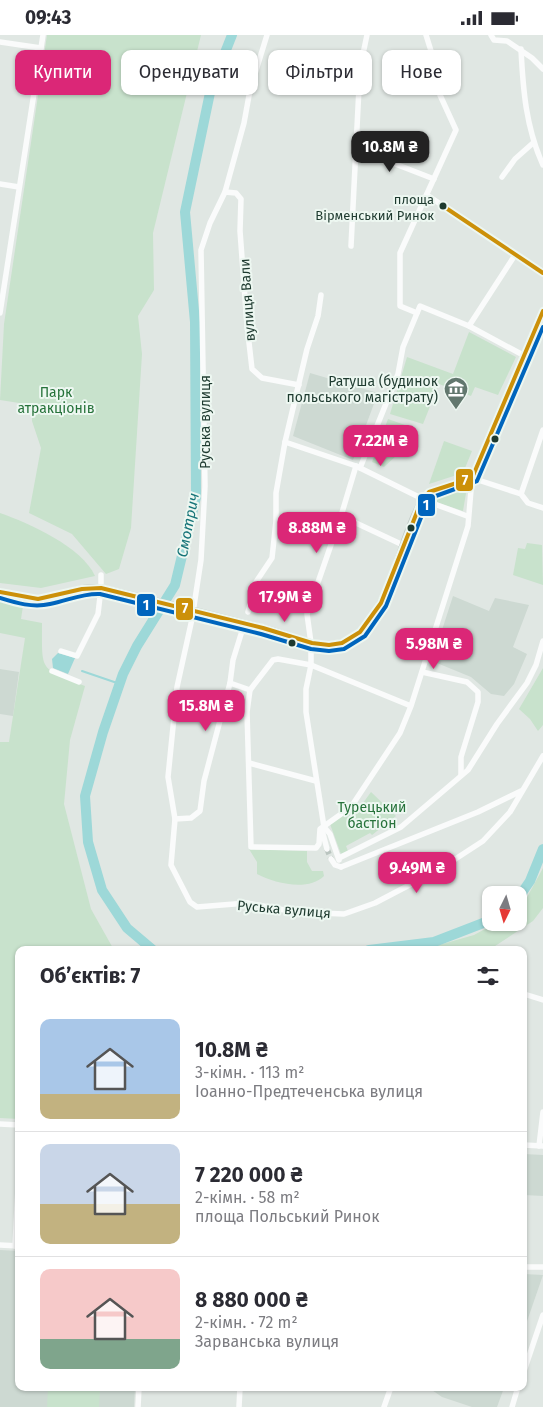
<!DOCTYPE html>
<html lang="uk">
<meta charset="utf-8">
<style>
:root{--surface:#fff;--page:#f7f7f7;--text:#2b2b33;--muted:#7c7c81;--line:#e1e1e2;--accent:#db2777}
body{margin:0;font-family:"Fira Sans",sans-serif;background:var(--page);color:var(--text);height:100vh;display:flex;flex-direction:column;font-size:19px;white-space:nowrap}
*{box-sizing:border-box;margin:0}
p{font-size:16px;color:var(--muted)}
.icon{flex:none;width:28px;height:28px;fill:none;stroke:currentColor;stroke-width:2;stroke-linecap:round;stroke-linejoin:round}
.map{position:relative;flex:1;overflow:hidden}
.panel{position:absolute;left:15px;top:911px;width:512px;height:445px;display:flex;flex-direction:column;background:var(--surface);border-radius:10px;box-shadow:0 1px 4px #0004}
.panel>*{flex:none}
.banner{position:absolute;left:15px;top:15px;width:514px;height:45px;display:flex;gap:10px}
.needle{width:32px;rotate:185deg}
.tools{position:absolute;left:482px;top:851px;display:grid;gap:10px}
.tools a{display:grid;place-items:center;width:45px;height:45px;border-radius:10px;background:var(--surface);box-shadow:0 1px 4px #0004;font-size:25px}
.price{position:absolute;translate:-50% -42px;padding:0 11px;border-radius:10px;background:var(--accent);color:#fff;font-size:16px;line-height:32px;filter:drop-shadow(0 1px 2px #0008)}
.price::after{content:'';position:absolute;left:50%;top:30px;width:15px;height:11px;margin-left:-8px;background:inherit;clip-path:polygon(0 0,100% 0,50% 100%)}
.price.selected{background:#222;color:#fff}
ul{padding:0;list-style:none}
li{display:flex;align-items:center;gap:15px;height:125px;padding:0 25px}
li+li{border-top:1px solid var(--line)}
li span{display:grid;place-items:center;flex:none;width:140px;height:100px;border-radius:10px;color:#555}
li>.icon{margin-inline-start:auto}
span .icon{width:60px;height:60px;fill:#fffc;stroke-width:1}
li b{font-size:21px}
h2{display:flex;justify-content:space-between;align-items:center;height:60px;padding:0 25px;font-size:21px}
.chip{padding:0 18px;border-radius:10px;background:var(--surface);box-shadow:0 1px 4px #0004;font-size:18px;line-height:45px}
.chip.selected{background:var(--accent);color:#fff}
.status{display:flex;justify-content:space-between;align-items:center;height:35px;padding:0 25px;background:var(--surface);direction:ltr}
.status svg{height:14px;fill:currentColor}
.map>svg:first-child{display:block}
</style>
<div class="status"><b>09:43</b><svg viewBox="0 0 49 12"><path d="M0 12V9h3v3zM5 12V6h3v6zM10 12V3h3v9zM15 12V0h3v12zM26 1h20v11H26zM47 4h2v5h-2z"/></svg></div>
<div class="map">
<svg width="543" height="1372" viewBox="0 0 543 1372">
<rect width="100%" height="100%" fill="#e0e7e3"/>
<g fill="#cdd9d2">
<path d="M310 338 378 358 353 425 293 401Z"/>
<path d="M453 561 489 576 495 563 529 570 513 612 527 619 514 649 504 661 491 659 471 642 432 626Z"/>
<path d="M0 634 19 637 13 681 0 679Z"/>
<path d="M524 1119 543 1120V1161L524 1160Z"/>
<path d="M0 1215 19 1216V1352L135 1353 134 1372H0Z"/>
<path d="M524 1239 543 1240 524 1295Z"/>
<path d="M429 1353H504L497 1372H472L442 1362Z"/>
</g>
<g fill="#c8e2cc">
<path d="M47 0H201L153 198 154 255 138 281 142 319 131 493 119 534 106 539 72 499 29 478 41 413 32 386V370L0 365 4 289Z"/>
<path d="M469 297 516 322 498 360 475 352 471 361 439 349 423 389 390 379 407 322 453 339Z"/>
<path d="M388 384 405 390 398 419 384 432 372 427Z"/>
<path d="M444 406 472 416 463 438 429 449Z"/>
<path d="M462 453 466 458 463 476 433 466 434 461Z"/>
<path d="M0 478C29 488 82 512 95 541L41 553 0 548Z"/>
<path d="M527 508 542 510 543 550 513 540 518 513 525 514Z"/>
<path d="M0 566 23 571 21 584 42 588C42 638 39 632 85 651L70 705 64 769 91 874 114 915H19V1084L0 1083V707H9L25 603 0 598Z"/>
<path d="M543 633V690L538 696 530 684 519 674Z"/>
<path d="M371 757 396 781 372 800 370 798 346 811 348 816 341 819 330 789 331 784 363 768Z"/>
<path d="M249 814 307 816V827L312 836H323L324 841C308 857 274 848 257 839V827Z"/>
<path d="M543 833V873L533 886 489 915H432V912L474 900 496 888H519V870L526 864Z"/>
<path d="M48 1353H100L99 1372H47Z"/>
</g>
<path fill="#9dd8d8" d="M58 618 75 623 68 639 53 633 52 624Z"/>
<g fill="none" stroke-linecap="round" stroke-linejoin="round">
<path stroke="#9dd8d8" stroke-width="2" d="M82 636 120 649"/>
<g stroke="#9dd8d8" stroke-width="10">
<path d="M519 862 530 846 543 814"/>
<path d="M153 915 127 893 102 855 88 807 85 761 103 697 123 639 137 611 175 550 196 462 195 287 185 177 211 53 232 0"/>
<path d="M369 915 434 907 491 885"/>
</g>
<path stroke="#b9c4bf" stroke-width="5.5" stroke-dasharray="5.5 3" stroke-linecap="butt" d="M327 814 331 824"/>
<g stroke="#fafbfb" stroke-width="5.5">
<path d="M267 0 250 55 244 88 225 157 210 188 201 215 205 451 201 525 192 584 177 652 168 742 175 784 171 830 190 867 197 872 247 868 295 877 344 879 375 868 440 834 483 806 510 777 543 721"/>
<path d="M491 0 494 5 507 6 532 23 543 34"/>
<path d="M0 7 41 13"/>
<path d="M521 14C523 55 526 93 543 130"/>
<path d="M354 113 434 144"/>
<path d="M502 142 515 124 533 108"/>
<path d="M0 149 19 152"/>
<path d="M225 157 236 158 241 164 240 196 247 290 252 334 262 343 299 350"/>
<path d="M427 160 543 238"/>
<path d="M351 211 360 33 367 0"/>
<path d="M0 278 43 0"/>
<path d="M417 278 400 271V218L456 95 440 60 437 35 426 0"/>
<path d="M469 291 515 220"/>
<path d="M285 407 356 431 429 467 467 481"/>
<path d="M360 433 398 339 403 312 420 271 469 291 523 320"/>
<path d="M521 459 543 395"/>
<path d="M341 481 403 510"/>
<path d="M101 548V540"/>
<path d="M248 577 256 547 272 523 276 486V458L285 407 307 314 318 281 321 260"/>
<path d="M61 616 77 621 98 579 101 553"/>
<path d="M52 636 79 647"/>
<path d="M422 637 467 647 478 657V667L461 722V740"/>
<path d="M230 648 233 625 242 596"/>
<path d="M411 671 311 630 278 624 273 625 250 655 247 677 251 812 316 813 319 809 320 794 351 772 400 698 411 671 468 491 472 443 521 459 528 468 543 473"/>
<path d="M249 728 316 746"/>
<path d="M175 784 191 783 200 776 204 746 230 648 250 655"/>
<path d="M324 792 330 799 339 825"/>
<path d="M327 814 322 795 324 792 306 677V654L311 630V608L307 579 341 481 356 431"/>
<path d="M339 823 401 792 468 735 497 689 527 648 536 630 543 606"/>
<path d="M331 824 335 830 341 832"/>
<path d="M341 832 478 777 521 756"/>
<path d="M524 959 543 965"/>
<path d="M0 1089 19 1090"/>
<path d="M524 1110 543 1111"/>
<path d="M539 1111 543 1077"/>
<path d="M0 1210 19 1211"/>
<path d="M15 1211 19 1135"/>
<path d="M524 1232H543"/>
<path d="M524 1336 543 1280"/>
<path d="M138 1372 139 1352"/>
<path d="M239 1372 240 1352"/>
<path d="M384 1372 391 1352"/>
<path d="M512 1372 518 1352"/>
</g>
<path stroke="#bfc8c4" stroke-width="7" d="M0 557C16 561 34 567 51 563 68 559 83 550 101 553 155 565 209 579 263 593 285 598 307 610 329 610 341 609 352 605 360 597 394 562 398 508 421 467L429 457 472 443 543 276"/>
<defs>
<g id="bus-1">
<path d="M443 171 543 238"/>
<path d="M0 557 38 564 82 554 101 553 263 593 312 608 329 610 342 608 360 597 381 568 421 467 429 457 472 443 543 276"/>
</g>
<path id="bus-2" d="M0 563C16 568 33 573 50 569 67 566 82 558 100 559L261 599 311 614 329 616 344 614 365 601 386 571 426 470 433 462 477 446 543 292"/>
</defs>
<use href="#bus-1" stroke="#edf7f1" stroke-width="8"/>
<use href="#bus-2" stroke="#edf7f1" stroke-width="8"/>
<use href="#bus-1" stroke="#cc9009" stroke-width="4"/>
<use href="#bus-2" stroke="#0065bd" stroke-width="4"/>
</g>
<defs>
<symbol id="museum-pin" viewBox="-11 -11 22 30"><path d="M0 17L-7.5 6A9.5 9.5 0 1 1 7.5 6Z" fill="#62776e" stroke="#edf7f1"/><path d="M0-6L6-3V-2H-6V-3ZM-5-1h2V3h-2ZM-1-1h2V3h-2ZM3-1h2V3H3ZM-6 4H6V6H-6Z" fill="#fff"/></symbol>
</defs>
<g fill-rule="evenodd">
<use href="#museum-pin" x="442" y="340" width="28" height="38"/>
</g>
<g fill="#1e3a2f" stroke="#edf7f1" stroke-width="2">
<circle cx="443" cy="171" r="4.5"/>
<circle cx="495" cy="404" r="4.5"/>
<circle cx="411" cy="493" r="4.5"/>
<circle cx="292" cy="608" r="4.5"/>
</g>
<g text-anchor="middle" stroke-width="4" stroke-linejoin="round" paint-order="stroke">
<g font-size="13" fill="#1e3a2f" stroke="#edf7f1" text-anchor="end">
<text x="434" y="169">площа<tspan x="434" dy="16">Вірменський Ринок</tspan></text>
</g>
<g font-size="14" fill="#1e3a2f" stroke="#edf7f1">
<text transform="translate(247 265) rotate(-94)" y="5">вулиця Вали</text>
<text transform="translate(205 387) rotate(-90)" y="5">Руська вулиця</text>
<text transform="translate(284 874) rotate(5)" y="5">Руська вулиця</text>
</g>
<g font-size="14" fill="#1e3a2f" stroke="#edf7f1" text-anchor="end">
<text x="438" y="351">Ратуша (будинок<tspan x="438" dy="16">польського магістрату)</tspan></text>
</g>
<g font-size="14" fill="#26723a" stroke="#edf7f1">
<text x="56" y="362">Парк<tspan x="56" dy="16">атракціонів</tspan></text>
<text x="372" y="777">Турецький<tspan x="372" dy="16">бастіон</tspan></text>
</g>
<g font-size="15" font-style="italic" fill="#167478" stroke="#edf7f1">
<text transform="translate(188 490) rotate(-79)" y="5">Смотрич</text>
</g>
</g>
<g stroke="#edf7f1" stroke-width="2">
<rect x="455" y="433" width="19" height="24" rx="5" fill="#cc9009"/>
<rect x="417" y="458" width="19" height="24" rx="5" fill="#0065bd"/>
<rect x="136" y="558" width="20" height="24" rx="5" fill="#0065bd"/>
<rect x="175" y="562" width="19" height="24" rx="5" fill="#cc9009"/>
</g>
<g font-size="14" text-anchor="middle" font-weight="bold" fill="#fff">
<text x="465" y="450">7</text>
<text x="426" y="475">1</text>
<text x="146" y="575">1</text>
<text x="185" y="578">7</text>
</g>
</svg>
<div class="tools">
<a><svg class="needle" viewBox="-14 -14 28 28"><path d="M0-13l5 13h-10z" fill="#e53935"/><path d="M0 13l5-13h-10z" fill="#7c7c81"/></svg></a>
</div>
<b class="price selected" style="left:390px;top:138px">10.8M ₴</b>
<b class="price" style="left:381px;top:432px">7.22M ₴</b>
<b class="price" style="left:317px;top:519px">8.88M ₴</b>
<b class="price" style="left:285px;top:588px">17.9M ₴</b>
<b class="price" style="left:434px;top:635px">5.98M ₴</b>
<b class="price" style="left:206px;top:697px">15.8M ₴</b>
<b class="price" style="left:417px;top:859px">9.49M ₴</b>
<div class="banner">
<a class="chip selected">Купити</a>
<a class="chip">Орендувати</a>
<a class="chip">Фільтри</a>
<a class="chip">Нове</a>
</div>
<section class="panel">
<h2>Об’єктів: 7<svg class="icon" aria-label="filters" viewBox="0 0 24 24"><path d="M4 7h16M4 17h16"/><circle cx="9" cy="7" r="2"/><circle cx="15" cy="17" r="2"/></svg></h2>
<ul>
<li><span style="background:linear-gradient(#a9c7e8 75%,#c2b280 0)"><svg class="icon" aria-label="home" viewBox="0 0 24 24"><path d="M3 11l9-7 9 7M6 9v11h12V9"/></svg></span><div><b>10.8M ₴</b><p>3-кімн. · 113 m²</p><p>Іоанно-Предтеченська вулиця</p></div></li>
<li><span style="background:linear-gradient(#c9d6e8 60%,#c2b280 0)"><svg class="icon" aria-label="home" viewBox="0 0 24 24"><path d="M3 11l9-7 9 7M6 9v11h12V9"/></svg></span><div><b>7 220 000 ₴</b><p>2-кімн. · 58 m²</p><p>площа Польський Ринок</p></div></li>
<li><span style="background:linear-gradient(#f6c9c9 70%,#7fa58c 0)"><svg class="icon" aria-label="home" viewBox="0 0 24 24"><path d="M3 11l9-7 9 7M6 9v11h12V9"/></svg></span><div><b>8 880 000 ₴</b><p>2-кімн. · 72 m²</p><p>Зарванська вулиця</p></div></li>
</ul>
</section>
</div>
